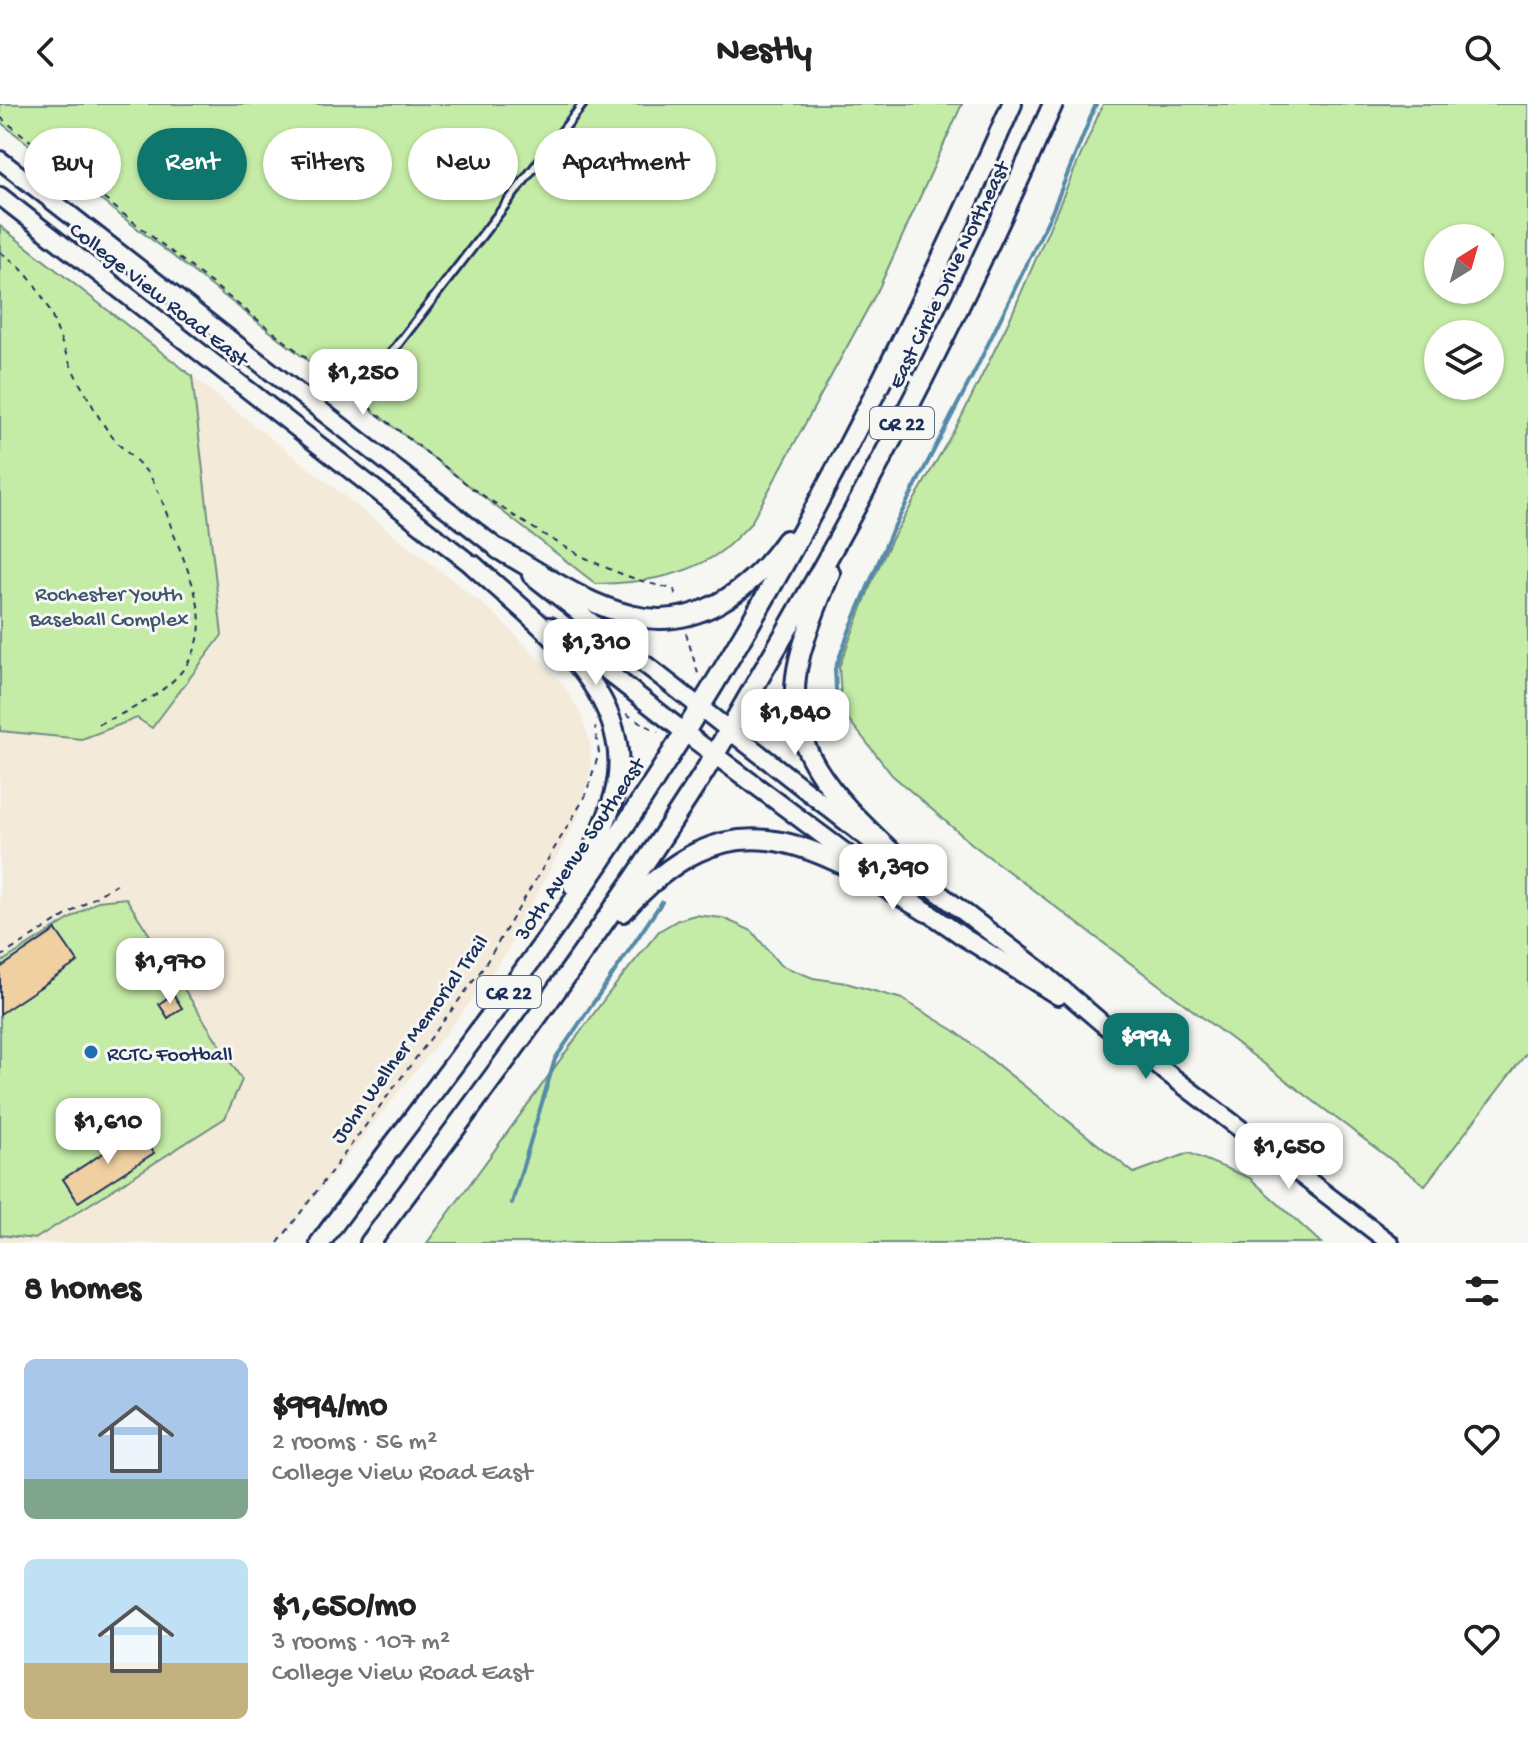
<!DOCTYPE html>
<meta charset="utf-8">
<style>
:root{--surface:#fff;--page:#f2f2f2;--text:#222;--muted:#767676;--accent:#0f766e}
body{margin:0;font-family:"Gochi Hand",sans-serif;background:var(--page);color:var(--text);height:100vh;display:flex;flex-direction:column;font-size:30px;white-space:nowrap}
*{box-sizing:border-box;margin:0}
p{font-size:26px;color:var(--muted)}
.icon{flex:none;width:44px;height:44px;fill:none;stroke:currentColor;stroke-width:2;stroke-linecap:round;stroke-linejoin:round}
.map{position:relative;height:1139px;overflow:hidden}
.sheet{display:flex;flex-direction:column;background:var(--surface);flex:1}
.sheet>*{flex:none}
.banner{position:absolute;left:24px;top:24px;width:800px;height:72px;display:flex;gap:16px}
.needle{width:52px;rotate:37deg}
.buttons{position:absolute;left:1424px;top:120px;display:grid;gap:16px}
.buttons a{display:grid;place-items:center;width:80px;height:80px;border-radius:50%;background:var(--surface);box-shadow:0 2px 6px #0004;font-size:40px}
.price{position:absolute;translate:-50% -68px;padding:0 18px;border-radius:16px;background:#fff;color:#222;font-size:26px;line-height:52px;filter:drop-shadow(0 2px 4px #0008)}
.price::after{content:'';position:absolute;left:50%;top:48px;width:24px;height:18px;margin-left:-12px;background:inherit;clip-path:polygon(0 0,100% 0,50% 100%)}
.price.current{background:var(--accent);color:#fff}
ul{padding:0;list-style:none}
li{display:flex;align-items:center;gap:24px;height:200px;padding:0 24px}
li span{display:grid;place-items:center;flex:none;width:224px;height:160px;border-radius:12px;color:#555}
li>.icon{margin-inline-start:auto}
span .icon{width:96px;height:96px;fill:#fffc;stroke-width:1}
li b{font-size:34px}
h2{display:flex;justify-content:space-between;align-items:center;height:96px;padding:0 24px;font-size:34px}
.chip{padding:0 28px;border-radius:36px;background:var(--surface);box-shadow:0 2px 6px #0004;font-size:28px;line-height:72px}
.chip.current{background:var(--accent);color:#fff}
header{display:flex;justify-content:space-between;align-items:center;height:104px;padding:0 24px;background:var(--surface);font-size:36px;font-weight:700}
.map>svg:first-child{display:block}
</style>
<header><svg class="icon" aria-label="back" viewBox="0 0 24 24"><path d="M15 5l-7 7 7 7"/></svg>Nestly<svg class="icon" aria-label="search" viewBox="0 0 24 24"><circle cx="10" cy="10" r="6"/><path d="M15 15l6 6"/></svg></header>
<div class="map">
<svg width="1528" height="1139" viewBox="0 0 1528 1139">
<rect width="100%" height="100%" fill="#f6f6f2"/>
<filter id="ink" filterUnits="userSpaceOnUse"><feTurbulence type="fractalNoise" baseFrequency=".0125" numOctaves="2"/><feDisplacementMap in="SourceGraphic" scale="16" xChannelSelector="R" yChannelSelector="G"/><feConvolveMatrix kernelMatrix="1 2 1 2 8 2 1 2 1" color-interpolation-filters="sRGB"/></filter>
<g filter="url(#ink)">
<path fill="#f4eada" d="M0 122 494 509 563 580 582 613 590 639 591 665 578 712 508 846 466 904 278 1139H0Z"/>
<g fill="#c5eca6" stroke="#708e82" stroke-width="2" fill-rule="evenodd">
<path d="M0 0H962L879 184 751 419C742 428 733 438 723 446 687 473 640 479 596 480L0 18Z"/>
<path d="M1103 0H1528V947L1425 1081 972 740 892 671 842 607 839 563 874 473 892 435 961 314 1009 217ZM1438 134H1490V186H1438ZM1438 230H1490V282H1438Z"/>
<path d="M0 122 192 272 222 531 152 624 137 614 82 635 0 627Z"/>
<path d="M126 794 242 976 225 1014 35 1135 0 1131V859L98 797Z"/>
<path d="M695 811 723 814 752 827 780 861 813 874 846 879 902 895 955 927 1134 1069 1189 1049 1250 1074 1321 1139H427L608 890 659 827 678 816Z"/>
</g>
<g fill="none" stroke-linecap="round" stroke-linejoin="round">
<g stroke="#558ba7" stroke-width="4">
<path d="M837 605 835 565 852 520 891 429 976 265 1052 108 1096 0"/>
<path d="M512 1099 555 955 662 798"/>
</g>
</g>
<g fill="#f0cfa1" stroke="#1b2f5e" stroke-width="2">
<path d="M56 826 78 858 0 910V864Z"/>
<path d="M173 890 182 904 168 914 159 900Z"/>
<path d="M139 1026 154 1049 78 1098 63 1075Z"/>
</g>
<g fill="none" stroke-linecap="round" stroke-linejoin="round">
<defs>
<g id="lane">
<path d="M892 263 917 276"/>
<path d="M376 269 583 0"/>
</g>
<g id="secondary">
<path d="M0 56 506 451"/>
<path d="M0 92 481 468"/>
<path d="M531 471 872 738"/>
<path d="M550 522 684 628 874 770"/>
<path d="M906 764 1040 866 1103 920 1390 1139"/>
<path d="M916 800 965 834 1058 892"/>
</g>
<g id="primary">
<path d="M498 445C540 468 583 500 630 511 695 528 750 487 786 436"/>
<path d="M473 461C537 520 642 591 614 692 606 723 588 753 573 781"/>
<path d="M830 469C819 497 806 526 799 556 776 653 853 709 914 770"/>
<path d="M623 808C731 687 809 738 927 808"/>
<path d="M320 1139C413 1012 511 890 599 760 761 522 896 264 1012 0"/>
<path d="M370 1139C485 985 600 832 703 670 731 624 757 577 784 531 884 359 973 182 1053 0"/>
</g>
</defs>
<use href="#lane" stroke="#1b2f5e" stroke-width="12"/>
<use href="#secondary" stroke="#1b2f5e" stroke-width="22"/>
<use href="#primary" stroke="#1b2f5e" stroke-width="24"/>
<g stroke="#1b2f5e" stroke-width="2" stroke-dasharray="6 6" stroke-linecap="butt">
<path d="M0 13 473 385C536 426 599 471 674 485L677 496"/>
<path d="M0 148C57 186 52 233 83 285 92 300 100 317 111 331 122 346 138 356 149 371 162 389 168 417 177 438 186 461 195 483 199 507 208 571 142 603 93 622"/>
<path d="M686 529 699 573"/>
<path d="M626 610 658 628"/>
<path d="M0 853 116 780"/>
<path d="M278 1139 483 864 585 693 599 649 595 623"/>
</g>
<use href="#lane" stroke="#f6f6f2" stroke-width="6"/>
<use href="#secondary" stroke="#f6f6f2" stroke-width="16"/>
<use href="#primary" stroke="#f6f6f2" stroke-width="18"/>
</g>
</g>
<circle fill="#1f6fb2" stroke="#f6f6f2" stroke-width="3" cx="91" cy="948" r="8"/>
<g text-anchor="middle" stroke-width="6" stroke-linejoin="round" paint-order="stroke">
<g fill="#f6f6f2" stroke="#5d6b8a" stroke-width="2">
<rect x="870" y="303" width="64" height="32" rx="6"/>
<rect x="477" y="872" width="64" height="32" rx="6"/>
</g>
<g font-size="20" font-weight="bold" fill="#1b2f5e">
<text x="902" y="326">CR 22</text>
<text x="509" y="895">CR 22</text>
</g>
<g font-size="22" fill="#1b2f5e" stroke="#f6f6f2">
<text transform="translate(947 170) rotate(-64)" y="8">East Circle Drive Northeast</text>
<text transform="translate(160 189) rotate(38)" y="8">College View Road East</text>
<text transform="translate(578 744) rotate(-56)" y="8">30th Avenue Southeast</text>
<text transform="translate(408 934) rotate(-54)" y="8">John Wellner Memorial Trail</text>
</g>
<g font-size="22" fill="#3d556c" stroke="#f6f6f2">
<text x="109" y="496">Rochester Youth<tspan x="109" dy="25">Baseball Complex</tspan></text>
</g>
<g font-size="22" fill="#1b2f5e" stroke="#f6f6f2" text-anchor="start">
<text x="107" y="956">RCTC Football</text>
</g>
</g>
</svg>
<div class="buttons">
<a><svg class="needle" viewBox="-14 -14 28 28"><path d="M0-13l5 13h-10z" fill="#e53935"/><path d="M0 13l5-13h-10z" fill="#767676"/></svg></a>
<a><svg class="icon" aria-label="layers" viewBox="0 0 24 24"><path d="M12 4l9 5-9 5-9-5zM3 14l9 5 9-5"/></svg></a>
</div>
<b class="price" style="left:363px;top:313px">$1,250</b>
<b class="price" style="left:596px;top:583px">$1,310</b>
<b class="price" style="left:795px;top:653px">$1,840</b>
<b class="price" style="left:893px;top:808px">$1,390</b>
<b class="price" style="left:170px;top:902px">$1,970</b>
<b class="price current" style="left:1146px;top:977px">$994</b>
<b class="price" style="left:108px;top:1062px">$1,610</b>
<b class="price" style="left:1289px;top:1087px">$1,650</b>
<div class="banner">
<a class="chip">Buy</a>
<a class="chip current">Rent</a>
<a class="chip">Filters</a>
<a class="chip">New</a>
<a class="chip">Apartment</a>
</div>
</div>
<section class="sheet">
<h2>8 homes<svg class="icon" aria-label="filters" viewBox="0 0 24 24"><path d="M4 7h16M4 17h16"/><circle cx="9" cy="7" r="2"/><circle cx="15" cy="17" r="2"/></svg></h2>
<ul>
<li><span style="background:linear-gradient(#a9c7e8 75%,#7fa58c 0)"><svg class="icon" aria-label="home" viewBox="0 0 24 24"><path d="M3 11l9-7 9 7M6 9v11h12V9"/></svg></span><div><b>$994/mo</b><p>2 rooms · 56 m²</p><p>College View Road East</p></div><svg class="icon" aria-label="heart" viewBox="0 0 24 24"><path d="M12 20l-8-8c-3-5 5-10 8-4 3-6 11-1 8 4z"/></svg></li>
<li><span style="background:linear-gradient(#bfe0f5 65%,#c2b280 0)"><svg class="icon" aria-label="home" viewBox="0 0 24 24"><path d="M3 11l9-7 9 7M6 9v11h12V9"/></svg></span><div><b>$1,650/mo</b><p>3 rooms · 107 m²</p><p>College View Road East</p></div><svg class="icon" aria-label="heart" viewBox="0 0 24 24"><path d="M12 20l-8-8c-3-5 5-10 8-4 3-6 11-1 8 4z"/></svg></li>
</ul>
</section>
